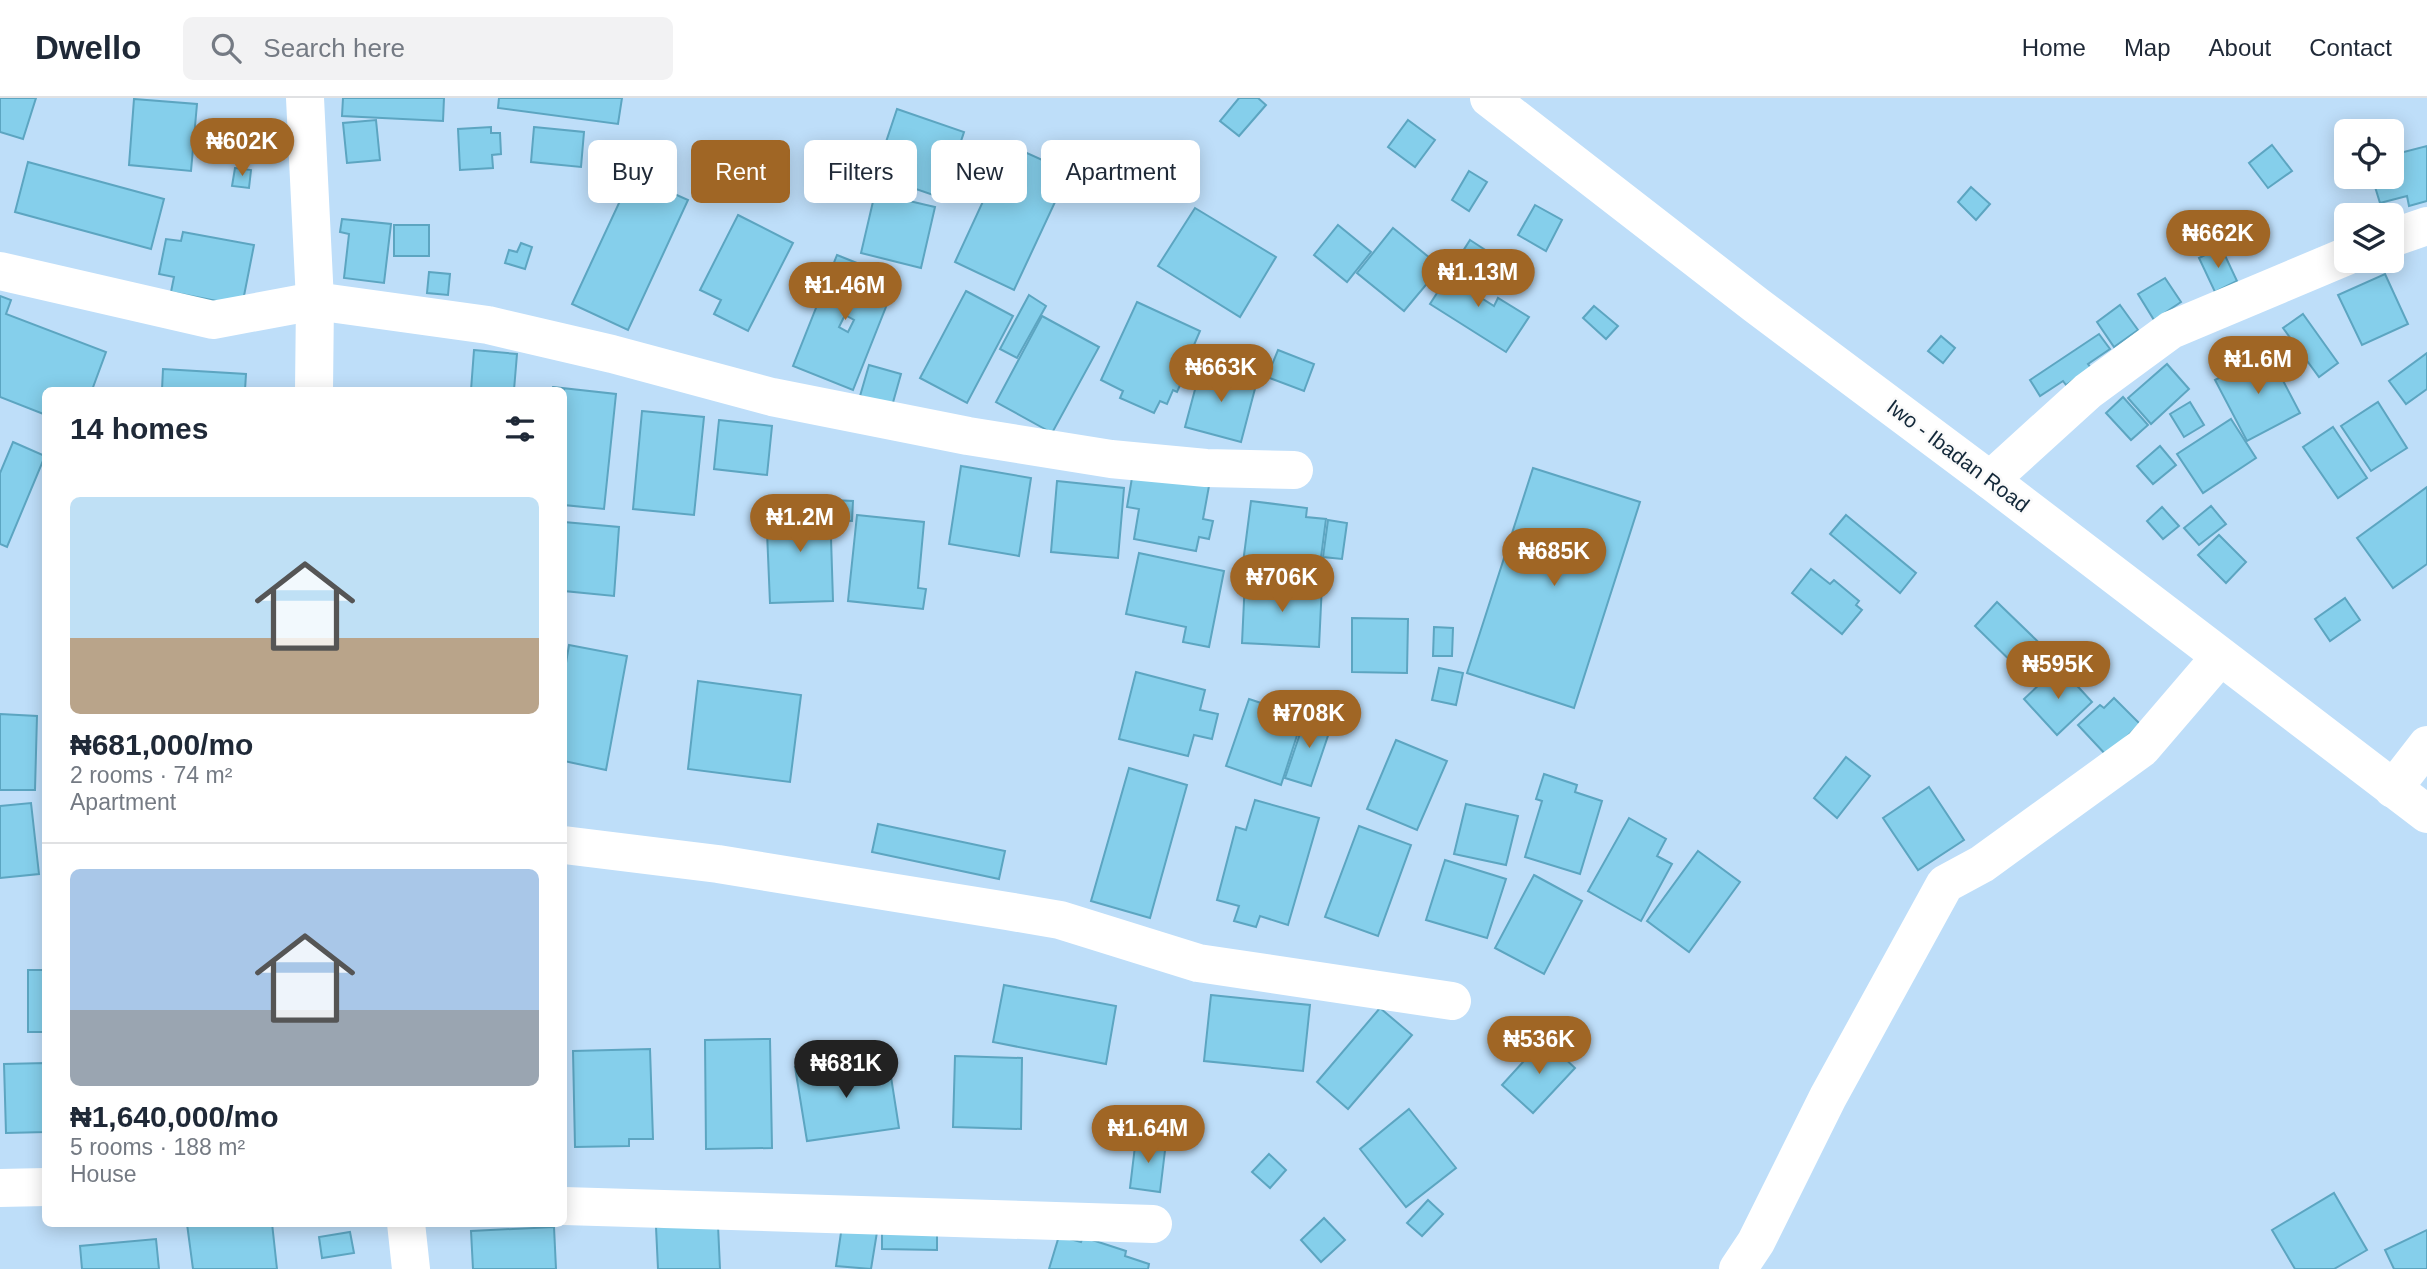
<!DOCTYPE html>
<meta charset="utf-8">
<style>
:root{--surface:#fff;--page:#f2f2f3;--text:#1f2937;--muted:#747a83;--line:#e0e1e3;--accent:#a06625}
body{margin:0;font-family:Helvetica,sans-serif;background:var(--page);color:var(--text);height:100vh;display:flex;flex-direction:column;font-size:26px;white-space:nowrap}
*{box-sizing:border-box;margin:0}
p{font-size:23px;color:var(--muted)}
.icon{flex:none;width:38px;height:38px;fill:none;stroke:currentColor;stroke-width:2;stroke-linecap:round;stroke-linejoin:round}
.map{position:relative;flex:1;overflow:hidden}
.side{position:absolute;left:42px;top:289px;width:525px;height:840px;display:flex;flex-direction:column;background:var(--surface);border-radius:10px;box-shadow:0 4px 18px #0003}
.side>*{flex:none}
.top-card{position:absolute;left:588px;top:42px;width:665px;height:63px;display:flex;gap:14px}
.fabs{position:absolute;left:2334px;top:21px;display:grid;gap:14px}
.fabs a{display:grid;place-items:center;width:70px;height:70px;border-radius:10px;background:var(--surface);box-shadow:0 4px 18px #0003;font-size:35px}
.price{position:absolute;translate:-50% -60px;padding:0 16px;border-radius:24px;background:var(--accent);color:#fff;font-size:23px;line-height:46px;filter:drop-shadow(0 2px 4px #0008)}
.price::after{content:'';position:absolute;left:50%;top:42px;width:21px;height:16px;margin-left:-10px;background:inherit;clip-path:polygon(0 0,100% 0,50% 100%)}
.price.on{background:#222;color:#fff}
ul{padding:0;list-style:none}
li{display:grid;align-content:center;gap:14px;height:371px;padding:0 28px}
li+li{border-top:2px solid var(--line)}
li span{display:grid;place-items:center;height:217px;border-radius:10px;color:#555}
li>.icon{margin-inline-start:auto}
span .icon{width:126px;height:126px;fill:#fffc;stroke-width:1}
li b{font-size:30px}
h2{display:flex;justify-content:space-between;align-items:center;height:84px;padding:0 28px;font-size:30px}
.chip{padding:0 24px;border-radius:10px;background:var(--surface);box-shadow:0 4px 18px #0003;font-size:24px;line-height:63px}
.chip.on{background:var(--accent);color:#fff}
header{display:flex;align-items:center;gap:42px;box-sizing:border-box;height:98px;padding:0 35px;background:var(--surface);border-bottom:2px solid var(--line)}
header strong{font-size:33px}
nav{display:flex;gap:38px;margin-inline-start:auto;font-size:24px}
.search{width:490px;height:63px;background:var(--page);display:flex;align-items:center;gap:18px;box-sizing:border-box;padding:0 24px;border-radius:10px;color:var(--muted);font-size:26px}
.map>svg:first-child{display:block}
</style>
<header>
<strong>Dwello</strong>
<div class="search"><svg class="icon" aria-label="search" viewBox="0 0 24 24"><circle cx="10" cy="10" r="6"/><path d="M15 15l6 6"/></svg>Search here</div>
<nav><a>Home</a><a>Map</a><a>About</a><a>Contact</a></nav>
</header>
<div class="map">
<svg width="2427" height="1171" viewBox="0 0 2427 1171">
<rect width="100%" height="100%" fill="#bedef9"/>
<g fill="#85cfeb" stroke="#5ca5c1" stroke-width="2" fill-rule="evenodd">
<path d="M0 0H36L23 41 0 34Z"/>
<path d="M343 0H444L443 23 342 18Z"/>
<path d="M499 0H622L618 26 498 10Z"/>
<path d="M1239 0H1258L1266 7 1239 38 1220 23Z"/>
<path d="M134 1 197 6 191 73 129 67Z"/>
<path d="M897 11 964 34 942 100 875 77Z"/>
<path d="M376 22 380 62 347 65 343 25Z"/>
<path d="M1408 22 1435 42 1415 69 1388 49Z"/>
<path d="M491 29V35H500L501 56 492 57 493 70 460 72 458 31Z"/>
<path d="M534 29 584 34 581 69 531 64Z"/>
<path d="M1009 47 1069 74 1014 192 955 164Z"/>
<path d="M2272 47 2292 73 2268 90 2249 65Z"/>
<path d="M2427 48V103L2409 108 2407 98 2380 105 2372 79H2392V57Z"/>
<path d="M28 64 164 101 151 151 15 114Z"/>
<path d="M235 70 251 72 249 90 232 88Z"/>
<path d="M1469 73 1487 84 1469 113 1452 102Z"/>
<path d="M632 77 688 102 628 232 572 206Z"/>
<path d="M1971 89 1990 106 1976 122 1958 104Z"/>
<path d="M875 95 935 109 921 170 861 155Z"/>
<path d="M1535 107 1562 122 1546 153 1518 137Z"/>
<path d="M1195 110 1276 159 1240 219 1158 168Z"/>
<path d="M738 117 793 145 748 233 714 216 721 202 700 192Z"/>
<path d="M342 121 391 126 384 185 344 180 349 136 340 134Z"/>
<rect x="394" y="127" width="35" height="31"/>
<path d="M1338 127 1371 154 1347 184 1314 157Z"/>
<path d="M1393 130 1441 169 1404 213 1357 175Z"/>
<path d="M183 134 254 147 242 208 171 194 174 179 159 176 166 141 181 143Z"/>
<path d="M1470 142 1490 155 1483 165 1463 153Z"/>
<path d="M521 145 532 149 525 171 505 165 509 152 517 154Z"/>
<path d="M2221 149 2237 183 2215 194 2199 160Z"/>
<path d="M837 157 897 181 853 292 793 268ZM845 217 854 222 848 234 839 229Z"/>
<path d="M1460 159 1476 169 1464 189 1494 208 1498 200 1529 219 1506 254 1430 206Z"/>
<path d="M429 174 450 176 448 197 427 195Z"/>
<path d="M2385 176 2408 226 2362 247 2338 197Z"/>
<path d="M2165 180 2181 204 2154 222 2138 196Z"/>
<path d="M966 193 1013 218 967 305 920 280Z"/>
<path d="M1029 197 1046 208 1017 260 1000 251Z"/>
<path d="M0 198 11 202 6 216 106 254 92 292H46V317L0 299Z"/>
<path d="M1137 204 1200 233 1188 261 1191 263 1177 294 1173 292 1167 306 1160 303 1154 315 1120 300 1123 293 1101 282Z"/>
<path d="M2120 207 2138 232 2114 249 2097 224Z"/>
<path d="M1594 208 1618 228 1606 241 1583 220Z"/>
<path d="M2303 216 2338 265 2319 279 2283 230Z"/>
<path d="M1042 218 1099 249 1052 335 996 304Z"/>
<path d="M2099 236 2110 251 2088 266 2091 270 2066 287 2063 283 2040 298 2030 282Z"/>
<path d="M1941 238 1955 250 1943 265 1928 253Z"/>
<path d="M474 252 517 256 514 292H471Z"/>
<path d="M1278 252 1314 266 1304 293 1267 279Z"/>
<path d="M2268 254 2300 315 2247 343 2215 282Z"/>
<path d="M2427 255V291L2406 306 2389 283Z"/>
<path d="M2167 266 2189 291 2151 326 2128 300Z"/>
<path d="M869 267 901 276 892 308 860 298Z"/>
<path d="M1201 269 1257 283 1241 344 1185 329Z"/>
<path d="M163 271 246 276 245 292H162Z"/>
<path d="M553 289 616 296 604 411 564 407V292H552Z"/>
<path d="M2123 299 2148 327 2131 342 2106 315Z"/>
<path d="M2190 304 2204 327 2184 339 2170 316Z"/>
<path d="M2378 304 2407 350 2371 373 2341 328Z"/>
<path d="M642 313 704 319 694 417 633 411Z"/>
<path d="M2231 321 2256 360 2203 395 2177 356Z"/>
<path d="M719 322 772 328 767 377 714 371Z"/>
<path d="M2333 329 2367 380 2338 400 2303 349Z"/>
<path d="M13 344 45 358 7 449 0 446V375Z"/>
<path d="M2160 348 2176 367 2153 386 2137 368Z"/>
<path d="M961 368 1031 380 1019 458 949 446Z"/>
<path d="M1533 370 1640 404 1574 610 1467 575Z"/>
<path d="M1133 374 1209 388 1203 421 1213 423 1209 441 1199 439 1196 453 1134 441 1139 411 1127 409Z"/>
<path d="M1057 383 1124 390 1118 460 1051 454Z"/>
<path d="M2427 389V466L2393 490 2357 440Z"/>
<path d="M832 402 853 403 852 423 832 422Z"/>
<path d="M1251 403 1307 410 1306 419 1326 421 1319 475 1243 465Z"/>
<path d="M830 408 833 503 770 505 766 410Z"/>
<path d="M2211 408 2226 426 2199 447 2184 430Z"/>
<path d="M2162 409 2179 428 2163 441 2147 423Z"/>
<path d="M857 417 924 424 918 490 926 491 923 511 848 503Z"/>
<path d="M1846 417 1916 475 1900 495 1830 436Z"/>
<path d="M1328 422 1347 425 1342 461 1323 459Z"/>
<path d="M564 424 619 429 614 498 564 493Z"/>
<path d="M2219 437 2246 464 2226 485 2198 457Z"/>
<path d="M1139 455 1224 473 1209 549 1183 544 1186 529 1126 516Z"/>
<path d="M1811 471 1830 486 1834 482 1859 503 1856 507 1862 512 1842 536 1792 495Z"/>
<path d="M1245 482 1322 486 1319 549 1242 545Z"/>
<path d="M2345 500 2360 522 2330 543 2315 521Z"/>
<path d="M1997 504 2056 561 2033 585 1975 528Z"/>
<path d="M1352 520 1408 521 1407 575 1352 574Z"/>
<path d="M1434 529 1453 530 1452 558H1433Z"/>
<path d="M569 547 627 558 606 672 564 663V577Z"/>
<path d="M2059 568 2092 604 2057 637 2024 601Z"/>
<path d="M1439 570 1463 575 1456 607 1432 602Z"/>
<path d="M1136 574 1205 592 1200 612 1218 616 1212 641 1194 637 1188 658 1119 641Z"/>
<path d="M698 583 801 597 790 684 688 671Z"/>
<path d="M2114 600 2140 626 2107 658 2078 627 2100 607 2104 610Z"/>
<path d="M1249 601 1303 619 1281 687 1226 668Z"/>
<path d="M1307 615 1333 623 1311 688 1285 680Z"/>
<path d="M0 616 37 618 35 692H0Z"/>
<path d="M1396 642 1447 663 1417 732 1367 711Z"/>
<path d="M1846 659 1870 678 1837 720 1814 700Z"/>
<path d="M1129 670 1187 687 1150 820 1091 803Z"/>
<path d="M1544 676 1577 687 1575 694 1602 703 1580 776 1525 759 1542 703 1536 701Z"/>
<path d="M1929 689 1964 742 1918 772 1883 720Z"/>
<path d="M1255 702 1319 720 1288 827 1260 818 1256 829 1234 823 1239 808 1217 802 1236 729 1246 732Z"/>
<path d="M31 705 39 776 0 780V708Z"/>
<path d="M1466 706 1518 718 1506 767 1454 756Z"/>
<path d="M1629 720 1666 741 1657 758 1672 766 1641 823 1588 793Z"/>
<path d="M878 726 1005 753 999 781 872 754Z"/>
<path d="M1359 728 1411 747 1378 838 1325 819Z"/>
<path d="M1698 753 1740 784 1689 854 1647 823Z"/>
<path d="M1445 762 1506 781 1487 840 1426 822Z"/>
<path d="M1534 777 1582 803 1544 876 1495 850Z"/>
<rect x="28" y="872" width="18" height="62"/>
<path d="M1004 887 1116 908 1106 966 993 944Z"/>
<path d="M1211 897 1310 907 1303 973 1204 963Z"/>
<path d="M1380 910 1412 937 1348 1011 1317 984Z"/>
<path d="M770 941 772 1050 706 1051 705 942Z"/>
<path d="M1544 941 1575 970 1533 1015 1502 987Z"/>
<path d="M650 951 653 1041H629V1048L575 1049 573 953Z"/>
<path d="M955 958 1022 960 1021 1031 953 1029Z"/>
<path d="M842 962 844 972 889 966 899 1030 807 1043 795 969Z"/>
<path d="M46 965V1034L6 1035 4 966Z"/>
<path d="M1409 1011 1456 1070 1406 1109 1360 1051Z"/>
<path d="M1136 1040 1166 1044 1160 1094 1130 1090Z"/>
<path d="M1269 1056 1286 1072 1270 1090 1252 1074Z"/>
<path d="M2334 1095 2367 1152 2334 1171H2295L2272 1132Z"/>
<path d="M1428 1102 1443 1116 1422 1138 1407 1125Z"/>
<path d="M1324 1120 1345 1142 1321 1164 1301 1142Z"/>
<path d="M272 1125 277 1171H193L187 1126Z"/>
<path d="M718 1127 720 1171H658L656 1129Z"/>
<path d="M842 1128 877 1134 871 1171 836 1168Z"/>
<path d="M554 1129 556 1171H473L471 1133Z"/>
<path d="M882 1132 937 1133V1152L882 1151Z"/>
<path d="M2427 1132V1171H2394L2385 1152Z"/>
<path d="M350 1134 354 1155 322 1160 319 1139Z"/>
<path d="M1059 1138 1081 1144 1083 1139 1126 1153 1125 1158 1149 1166 1148 1171H1049Z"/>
<path d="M156 1141 159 1171H82L80 1148Z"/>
</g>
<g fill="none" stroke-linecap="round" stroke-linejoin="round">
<g stroke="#fff" stroke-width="38">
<path d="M305 0 315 203 314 292"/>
<path d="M2392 140 2427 128"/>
<path d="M0 173 213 222 315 203 488 227 612 256 772 299 968 338 1111 361 1206 370 1294 372"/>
<path d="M1990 382 2088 293 2171 232 2347 158"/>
<path d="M2393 691 2427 647"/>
<path d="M564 747 718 766 1007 813 1060 822 1198 865 1452 903"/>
<path d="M0 1090 46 1089"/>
<path d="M564 1108 1153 1126"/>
<path d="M406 1125 411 1171"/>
<path d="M1738 1171 1756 1144 1828 999 1945 786 1982 766 2142 650 2220 559"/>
</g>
<path stroke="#fff" stroke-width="38" d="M1489 0 1756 207 1990 382 2427 716"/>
</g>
<g text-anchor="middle" stroke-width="5" stroke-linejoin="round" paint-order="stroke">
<g font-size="21" fill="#122738" stroke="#fafafa">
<text transform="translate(1958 358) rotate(37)" y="7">Iwo - Ibadan Road</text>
</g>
</g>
</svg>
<div class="fabs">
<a><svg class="icon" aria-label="locate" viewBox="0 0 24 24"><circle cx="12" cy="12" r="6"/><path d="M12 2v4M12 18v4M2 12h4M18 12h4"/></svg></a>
<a><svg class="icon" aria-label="layers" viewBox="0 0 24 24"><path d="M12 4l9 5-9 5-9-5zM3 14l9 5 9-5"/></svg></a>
</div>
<b class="price" style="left:242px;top:80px">₦602K</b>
<b class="price" style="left:2218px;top:172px">₦662K</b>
<b class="price" style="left:1478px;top:211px">₦1.13M</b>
<b class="price" style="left:845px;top:224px">₦1.46M</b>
<b class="price" style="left:2258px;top:298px">₦1.6M</b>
<b class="price" style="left:1221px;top:306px">₦663K</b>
<b class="price" style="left:800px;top:456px">₦1.2M</b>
<b class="price" style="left:1554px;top:490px">₦685K</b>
<b class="price" style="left:1282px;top:516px">₦706K</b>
<b class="price" style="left:2058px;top:603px">₦595K</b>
<b class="price" style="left:1309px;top:652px">₦708K</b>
<b class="price" style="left:1539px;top:978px">₦536K</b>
<b class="price on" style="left:846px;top:1002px">₦681K</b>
<b class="price" style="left:1148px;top:1067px">₦1.64M</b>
<div class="top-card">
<a class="chip">Buy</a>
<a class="chip on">Rent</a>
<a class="chip">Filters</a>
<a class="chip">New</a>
<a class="chip">Apartment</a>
</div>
<section class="side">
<h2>14 homes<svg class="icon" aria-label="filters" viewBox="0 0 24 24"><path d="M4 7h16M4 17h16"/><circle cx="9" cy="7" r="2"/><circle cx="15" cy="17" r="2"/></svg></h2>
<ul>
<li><span style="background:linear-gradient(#bfe0f5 65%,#b9a48a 0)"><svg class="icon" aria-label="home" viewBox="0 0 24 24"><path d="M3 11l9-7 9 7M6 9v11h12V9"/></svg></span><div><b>₦681,000/mo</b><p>2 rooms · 74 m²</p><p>Apartment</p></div></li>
<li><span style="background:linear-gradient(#a9c7e8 65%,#9aa5b1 0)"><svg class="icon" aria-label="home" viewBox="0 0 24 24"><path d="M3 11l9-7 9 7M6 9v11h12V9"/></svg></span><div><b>₦1,640,000/mo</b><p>5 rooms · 188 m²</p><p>House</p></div></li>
</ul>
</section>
</div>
